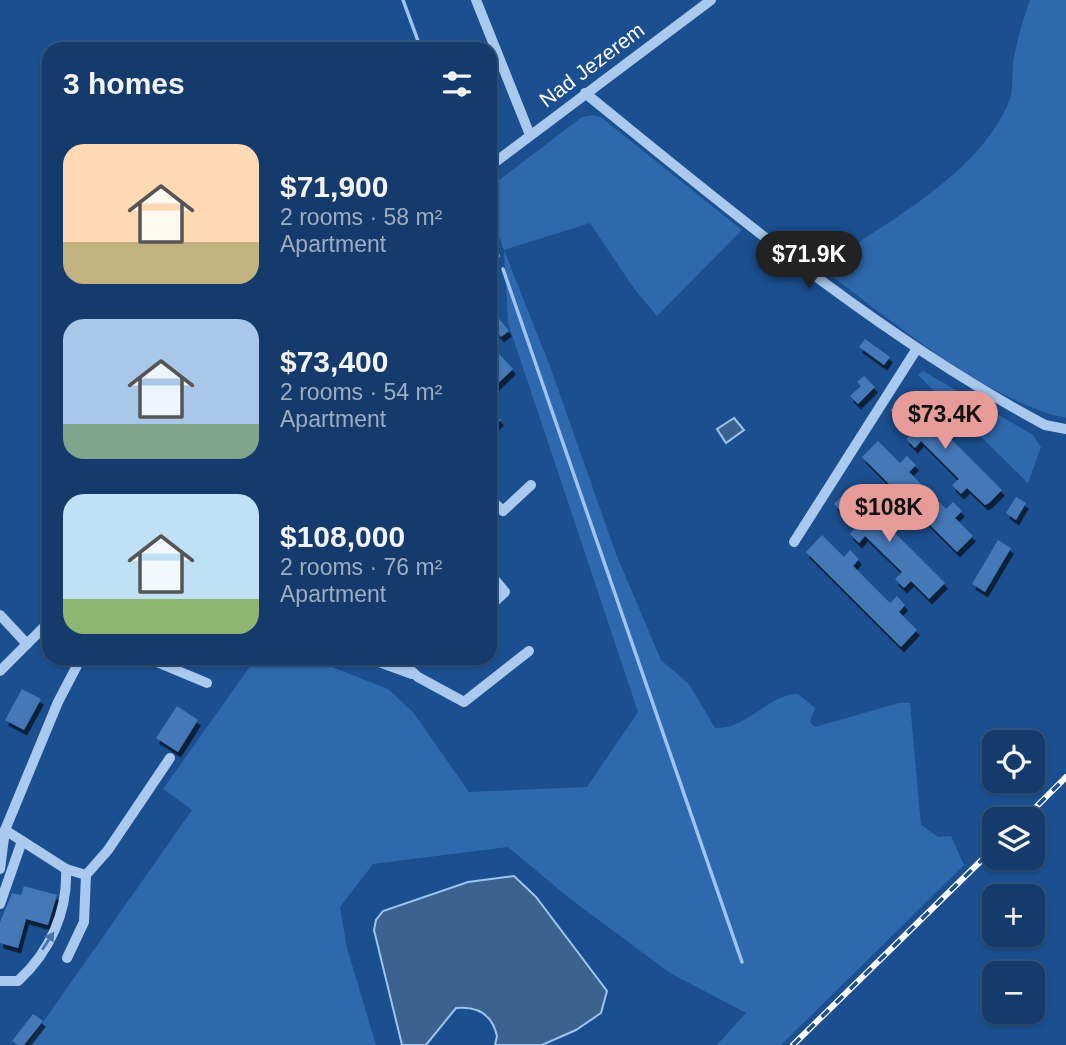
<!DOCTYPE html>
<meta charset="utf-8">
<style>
:root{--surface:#143b6b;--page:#214673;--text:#f1f3f6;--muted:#9dadc1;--line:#33557e;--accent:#e69b98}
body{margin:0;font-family:Arial,sans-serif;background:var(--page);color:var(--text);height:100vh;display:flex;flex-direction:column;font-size:26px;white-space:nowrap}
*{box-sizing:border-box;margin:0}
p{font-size:23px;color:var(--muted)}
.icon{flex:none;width:38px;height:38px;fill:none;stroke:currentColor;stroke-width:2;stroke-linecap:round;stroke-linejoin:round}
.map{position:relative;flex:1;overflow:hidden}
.side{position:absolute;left:42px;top:42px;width:455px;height:623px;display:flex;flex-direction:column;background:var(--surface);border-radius:21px;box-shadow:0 2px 5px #0004,0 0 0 2px var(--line)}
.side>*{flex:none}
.tools{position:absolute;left:982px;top:730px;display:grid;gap:14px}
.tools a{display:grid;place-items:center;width:63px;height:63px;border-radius:14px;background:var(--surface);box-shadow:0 2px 5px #0004,0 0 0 2px var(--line);font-size:35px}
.price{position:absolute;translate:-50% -60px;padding:0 16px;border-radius:24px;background:var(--accent);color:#111;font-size:23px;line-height:46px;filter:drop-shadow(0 2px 4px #0008)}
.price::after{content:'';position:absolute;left:50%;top:42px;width:21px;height:16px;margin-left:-10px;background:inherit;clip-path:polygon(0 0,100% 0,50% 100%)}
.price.current{background:#222;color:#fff}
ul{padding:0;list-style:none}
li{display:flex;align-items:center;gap:21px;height:175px;padding:0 21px}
li span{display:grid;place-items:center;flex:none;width:196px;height:140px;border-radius:21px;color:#555}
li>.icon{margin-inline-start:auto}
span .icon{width:84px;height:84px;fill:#fffc;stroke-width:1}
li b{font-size:30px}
h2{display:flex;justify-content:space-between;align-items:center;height:84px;padding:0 21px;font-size:30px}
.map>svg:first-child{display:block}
</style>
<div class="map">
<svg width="1066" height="1045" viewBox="0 0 1066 1045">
<defs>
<filter id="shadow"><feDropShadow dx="3" dy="5.5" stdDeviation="0" flood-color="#0009"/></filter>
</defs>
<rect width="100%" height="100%" fill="#1b4f8f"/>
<g fill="#2e69ad">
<path d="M1030 0H1066V418C988 402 885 316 820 267 884 224 981 174 1010 99 1014 87 1011 70 1014 57 1018 38 1023 18 1030 0Z"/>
<path d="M593 115 602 118 742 230 657 316 635 290 590 223 504 250 551 369 616 554 661 660 689 684 715 728C747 730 768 694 798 694L815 708 810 722 815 727 899 703H910L921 825 938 837 951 836 964 865 781 1045H717L746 1013 670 973 569 898 508 847 373 864 340 907 347 948 376 1045H27L192 810 163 789 256 658H309L388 689 413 712 469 792 587 787 638 712 508 323 504 250 490 213V187L582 117Z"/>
<path d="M923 371 1033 435 1041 447 1028 483 918 375Z"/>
</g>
<g fill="#3c6290" stroke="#9cc4f0" stroke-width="2">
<path d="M734 418 744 430 726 443 717 429Z"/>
<path d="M514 876 536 897 607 991 601 1013 576 1030 542 1045H495L497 1036C492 1014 477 1006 456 1008L426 1045H402L374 930 376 920 383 911 468 882Z"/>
</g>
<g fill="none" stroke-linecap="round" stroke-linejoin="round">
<g stroke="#9cc4f0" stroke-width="3.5">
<path d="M403 0 421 49"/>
<path d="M490 234 498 256"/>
<path d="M503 269 742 962"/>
</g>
</g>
<g fill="#4478b7" filter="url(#shadow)">
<path d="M497 316 509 331 501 337 490 324Z"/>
<path d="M865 339 890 357 884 365 859 347Z"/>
<path d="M499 354 513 369 490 391V363Z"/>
<path d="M864 376 875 387 858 404 850 396 861 386 857 382Z"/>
<path d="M906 394 1002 490 989 503 985 505 967 488 961 494 952 485 959 479 921 441 915 448 906 439 913 433 890 410Z"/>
<path d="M490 408 501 420 490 430Z"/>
<path d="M878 441 900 463 907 456 916 465 909 472 946 509 953 502 962 511 955 518 973 536 957 552 862 457Z"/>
<path d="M850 488 945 583 929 599 911 581 904 588 895 579 902 572 865 536 859 543 850 534 856 527 834 504Z"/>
<path d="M1016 497 1026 503 1016 520 1006 513Z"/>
<path d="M822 535 844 557 850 550 859 559 853 566 890 603 897 596 905 605 899 612 917 630 901 647 806 552Z"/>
<path d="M998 540 1011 548 985 592 972 584Z"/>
<path d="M22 689 41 699 24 730 5 720Z"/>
<path d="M177 706 198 720 178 752 156 738Z"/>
<path d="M24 886 57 895 48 925 26 919 18 948 0 943V922L12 893 21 895Z"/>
<path d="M33 1014 43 1021 24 1045H18L12 1041Z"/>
</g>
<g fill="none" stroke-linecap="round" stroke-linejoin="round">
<g stroke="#a9c9ee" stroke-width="10">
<path d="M476 0 530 135"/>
<path d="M585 93C732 212 877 335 1045 425L1066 429"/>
<path d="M490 166 711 0"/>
<path d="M490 499 503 511 531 485"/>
<path d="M794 542 916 350"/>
<path d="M490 574 505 592 490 606"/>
<path d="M0 615 27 644"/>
<path d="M147 658 207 683"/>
<path d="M368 658 412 674"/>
<path d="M398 658 418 677 464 702 529 651"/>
<path d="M0 671 49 622"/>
<path d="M0 869 5 830"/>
<path d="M86 875 108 850 170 758"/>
<path d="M0 904 22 841"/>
<path d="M67 958 84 922 86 875 66 869 5 830 58 702 81 658"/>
<path d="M0 981H18C50 952 68 911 66 869"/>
</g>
<defs>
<g id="rail">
<path d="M1024 819 1066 777"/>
<path d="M793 1045 994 848"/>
</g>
</defs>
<use href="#rail" stroke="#fff" stroke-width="6"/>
<use href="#rail" stroke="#1b4f8f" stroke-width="3.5" stroke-dasharray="10" stroke-linecap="butt"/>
</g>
<defs><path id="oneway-solid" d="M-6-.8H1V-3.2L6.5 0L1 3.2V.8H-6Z" transform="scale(1.75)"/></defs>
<use fill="#4674ac" href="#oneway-solid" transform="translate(48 941) rotate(-57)"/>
<g text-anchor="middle" stroke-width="5" stroke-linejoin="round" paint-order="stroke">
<g font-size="21" fill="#fff" stroke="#1b4f8f">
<text transform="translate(592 65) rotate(-37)" y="7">Nad Jezerem</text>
</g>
</g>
</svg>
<div class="tools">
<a><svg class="icon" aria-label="locate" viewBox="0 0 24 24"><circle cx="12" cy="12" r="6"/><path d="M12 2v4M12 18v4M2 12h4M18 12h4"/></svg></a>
<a><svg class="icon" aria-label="layers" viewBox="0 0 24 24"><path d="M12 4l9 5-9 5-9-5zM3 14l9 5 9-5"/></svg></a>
<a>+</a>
<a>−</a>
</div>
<b class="price current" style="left:809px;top:291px">$71.9K</b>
<b class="price" style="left:945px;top:451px">$73.4K</b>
<b class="price" style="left:889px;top:544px">$108K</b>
<section class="side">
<h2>3 homes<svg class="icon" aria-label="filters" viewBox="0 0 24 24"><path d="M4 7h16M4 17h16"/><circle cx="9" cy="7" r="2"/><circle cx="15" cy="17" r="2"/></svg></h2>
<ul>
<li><span style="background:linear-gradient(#ffd9b3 70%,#c2b280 0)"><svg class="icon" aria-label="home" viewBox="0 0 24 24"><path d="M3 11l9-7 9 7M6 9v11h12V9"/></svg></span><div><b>$71,900</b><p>2 rooms · 58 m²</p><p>Apartment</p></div></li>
<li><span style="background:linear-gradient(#a9c7e8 75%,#7fa58c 0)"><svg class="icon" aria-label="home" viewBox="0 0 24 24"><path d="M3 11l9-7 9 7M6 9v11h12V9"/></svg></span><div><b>$73,400</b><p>2 rooms · 54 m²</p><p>Apartment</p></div></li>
<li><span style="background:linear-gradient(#bfe0f5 75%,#8fb573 0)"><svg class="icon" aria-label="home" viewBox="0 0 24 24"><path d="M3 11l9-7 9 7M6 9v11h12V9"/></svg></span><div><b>$108,000</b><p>2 rooms · 76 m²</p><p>Apartment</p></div></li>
</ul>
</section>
</div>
